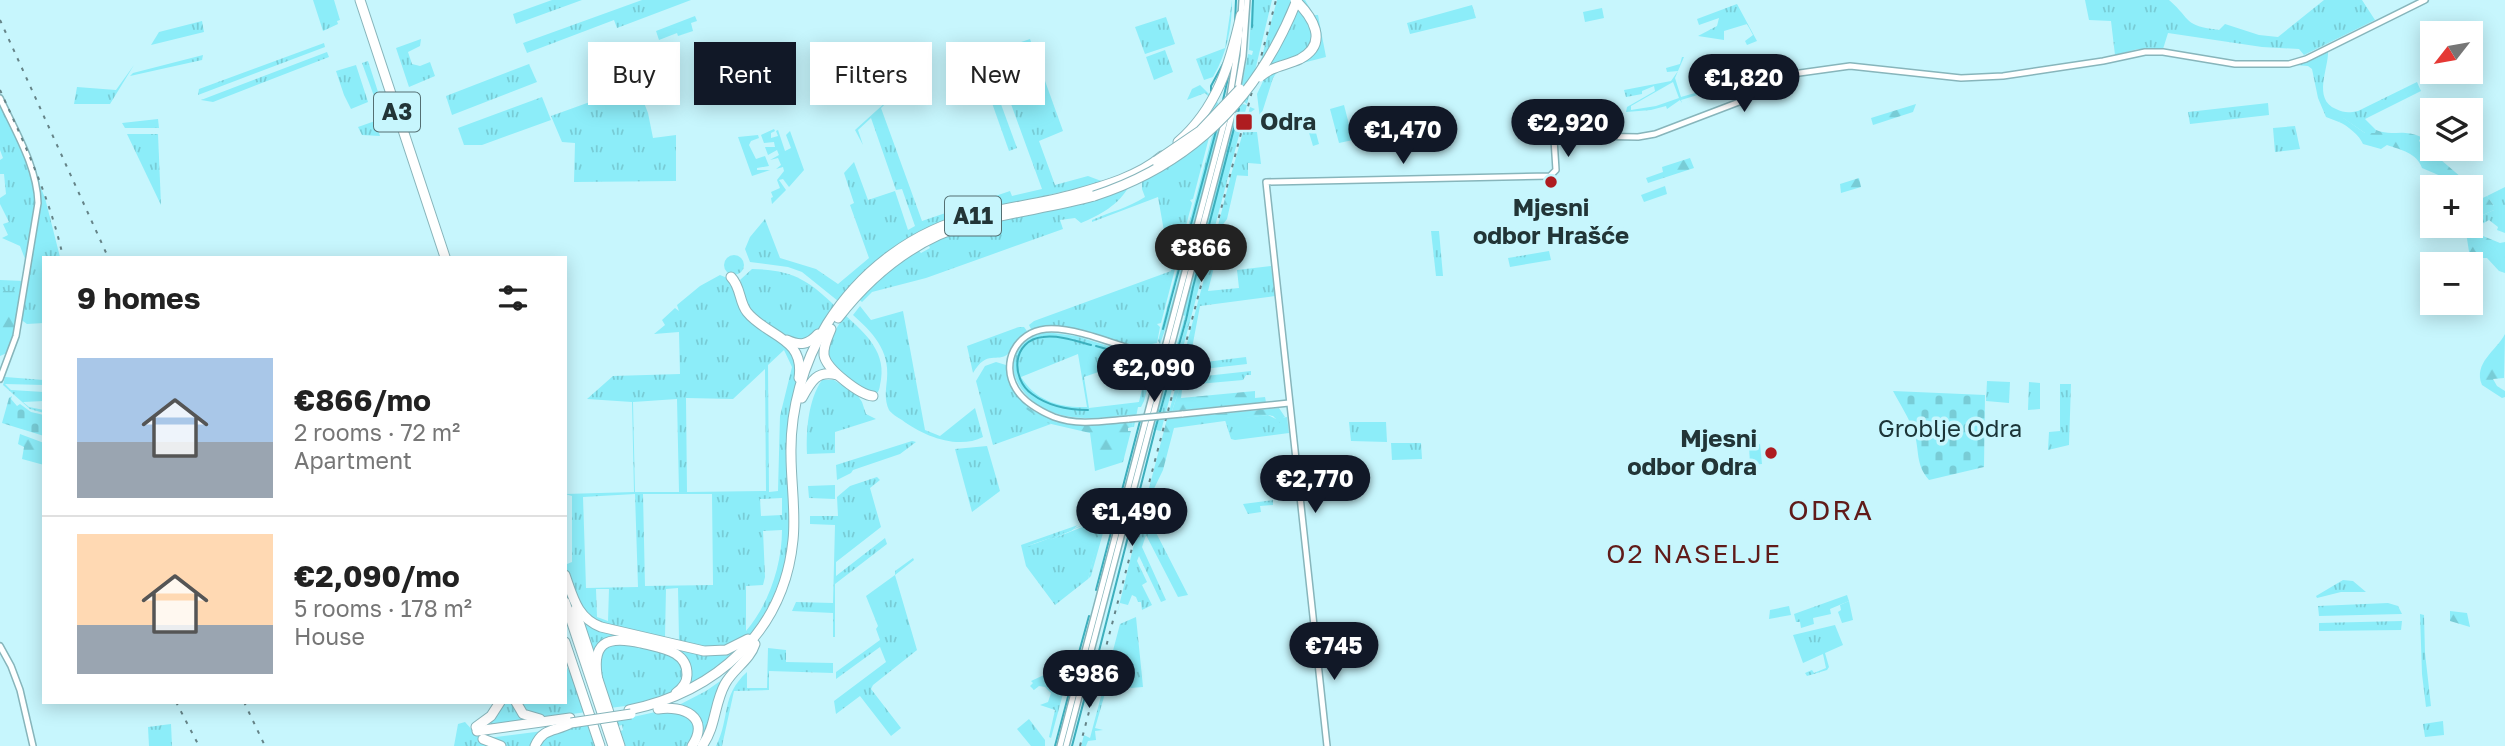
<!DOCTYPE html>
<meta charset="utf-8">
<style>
:root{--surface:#fff;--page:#f2f2f2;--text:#222;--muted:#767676;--line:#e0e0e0;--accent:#111827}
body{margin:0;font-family:"Golos Text",sans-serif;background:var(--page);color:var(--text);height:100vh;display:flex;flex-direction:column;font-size:26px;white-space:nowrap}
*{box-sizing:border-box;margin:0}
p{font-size:23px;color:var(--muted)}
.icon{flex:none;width:38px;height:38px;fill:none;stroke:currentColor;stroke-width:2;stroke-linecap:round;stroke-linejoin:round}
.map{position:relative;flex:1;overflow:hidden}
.side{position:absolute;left:42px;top:256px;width:525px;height:448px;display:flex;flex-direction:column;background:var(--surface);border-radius:0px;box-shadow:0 4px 18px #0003}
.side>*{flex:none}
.top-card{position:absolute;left:588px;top:42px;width:665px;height:63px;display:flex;gap:14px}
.needle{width:46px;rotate:239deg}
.tools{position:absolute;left:2420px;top:21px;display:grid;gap:14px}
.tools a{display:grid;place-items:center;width:63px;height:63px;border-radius:0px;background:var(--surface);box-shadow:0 4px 18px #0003;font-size:35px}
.price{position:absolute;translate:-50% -60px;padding:0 16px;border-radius:24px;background:var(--accent);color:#fff;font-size:23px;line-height:46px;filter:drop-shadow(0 2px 4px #0008)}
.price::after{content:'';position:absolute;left:50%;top:42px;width:21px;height:16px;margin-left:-10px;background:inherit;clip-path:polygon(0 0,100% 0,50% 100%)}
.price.on{background:#222;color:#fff}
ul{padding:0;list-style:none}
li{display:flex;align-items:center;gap:21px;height:175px;padding:0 35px}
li+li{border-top:2px solid var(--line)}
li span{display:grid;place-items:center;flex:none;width:196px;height:140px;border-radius:0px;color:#555}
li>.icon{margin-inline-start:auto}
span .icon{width:84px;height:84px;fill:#fffc;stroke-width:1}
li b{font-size:30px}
h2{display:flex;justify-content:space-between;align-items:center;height:84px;padding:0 35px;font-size:30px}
.tag{padding:0 24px;border-radius:0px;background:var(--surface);box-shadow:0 4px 18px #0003;font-size:24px;line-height:63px}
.tag.on{background:var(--accent);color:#fff}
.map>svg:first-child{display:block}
</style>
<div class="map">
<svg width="2505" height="746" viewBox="0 0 2505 746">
<defs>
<pattern id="grass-tufts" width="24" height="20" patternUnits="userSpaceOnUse" patternTransform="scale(1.75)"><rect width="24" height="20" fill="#8cedf9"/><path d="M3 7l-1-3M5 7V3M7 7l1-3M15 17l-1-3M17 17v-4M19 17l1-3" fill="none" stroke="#78ccd6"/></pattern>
<pattern id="forest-firs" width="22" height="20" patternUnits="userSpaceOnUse" patternTransform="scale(1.75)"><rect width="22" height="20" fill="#8cedf9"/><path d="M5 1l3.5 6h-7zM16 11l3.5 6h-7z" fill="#78ccd6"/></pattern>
<pattern id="cemetery-stones" width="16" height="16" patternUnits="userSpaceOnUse" patternTransform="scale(1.75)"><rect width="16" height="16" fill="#8cedf9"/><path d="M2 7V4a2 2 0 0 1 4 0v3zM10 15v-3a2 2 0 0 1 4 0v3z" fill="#78ccd6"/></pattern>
</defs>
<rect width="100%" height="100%" fill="#c7f6fd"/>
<g fill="url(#grass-tufts)" fill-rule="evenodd">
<path d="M313 0H334L340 20 337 21 338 24 323 31Z"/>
<path d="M552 0H582L516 24 513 14Z"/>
<path d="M642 0H691L617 28 614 20 527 53 523 43Z"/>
<path d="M1232 0C1232 28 1227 53 1213 77L1204 80 1196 59 1225 48Z"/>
<path d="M1252 0H1272L1247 104 1239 98 1248 54 1252 55 1253 51 1249 50Z"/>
<path d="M1277 0H1305L1314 15H1318L1326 57 1279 69 1273 78 1260 119 1257 94 1265 77 1257 75Z"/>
<path d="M2085 0H2169C2193 21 2182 25 2219 30L2225 24 2259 35 2278 37 2324 0H2362L2375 20 2304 55 2299 49 2262 47 2168 33 2163 49H2138L2115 55 2111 21 2089 20Z"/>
<path d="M1737 4 1757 41 1747 45 1745 41 1753 35 1747 24 1724 31V40L1698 36 1717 26 1719 18 1699 25 1697 19Z"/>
<path d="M1472 5 1476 18 1410 34 1407 23Z"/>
<path d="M1166 17 1175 44 1145 54 1135 27Z"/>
<path d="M202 21 204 32 151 45 159 32Z"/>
<path d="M421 39 420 46 408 52 412 64 420 66 430 62 435 76 409 87 396 48Z"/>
<path d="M1030 39 1063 131 1039 141 1055 185 1088 176 1104 182 971 213 838 301 802 272 788 267 750 262 745 249 750 237 765 219 780 258 816 269 838 284 869 258 850 205 854 203 844 173 854 162 868 200 895 191 908 230 915 226 902 189 896 190 871 118 858 130 863 145 855 130 908 82 881 108 922 221 1010 191 1012 196 1042 189 992 52Z"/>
<path d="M324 43 325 47 198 95 199 89Z"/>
<path d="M1165 50 1173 72 1154 80 1146 57Z"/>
<path d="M2328 51C2329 68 2312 99 2336 109 2344 113 2349 113 2358 111L2417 82 2421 91 2365 119 2376 130 2375 133H2365L2343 118 2339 122 2326 117 2318 98 2312 69 2308 66 2294 65Z"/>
<path d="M327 52 329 57 213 102 201 100Z"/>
<path d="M203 55 202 60 130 76 133 73Z"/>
<path d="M983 55 1017 148 1009 151 976 58Z"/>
<path d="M1682 57H1684L1675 78 1681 97 1712 88 1713 67 1739 70 1738 78 1713 82 1715 96H1713L1711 91 1681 100 1682 103 1680 100 1667 109 1666 106 1651 110 1626 112 1627 107 1655 91 1654 86 1642 91V94L1626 97 1624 90 1671 81 1678 71 1667 72 1666 68 1680 64ZM1673 82 1679 98 1656 106 1631 110V106Z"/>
<path d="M368 61 380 98 375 99 362 63Z"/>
<path d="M529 64 537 82 452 115 446 96Z"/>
<path d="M134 65 110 104H74L77 87 116 90Z"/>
<path d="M356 65 368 102 351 109 344 95 336 71Z"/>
<path d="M637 85 648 113 653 138 676 135V181L574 182 575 143 562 142 551 116Z"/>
<path d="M1200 85 1218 103 1193 199 1190 200 1192 203 1182 241 1179 243 1181 246 1161 323 1157 324 1160 327 1157 343 1147 345 1119 343 1048 327 1031 329 1029 325 1034 321 1171 271 1158 197 1092 222V220C1110 212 1128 208 1145 197L1142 189V180L1198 128 1193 120 1209 97 1205 93 1187 100 1192 89Z"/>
<path d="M542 97 551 120 482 145H464L458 128Z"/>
<path d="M0 102 30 166 37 202 27 264 20 246 2 238 8 235 3 224 9 222 0 204V198L6 194 4 174H0V160L3 158 0 150Z"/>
<path d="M2268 103 2269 115 2190 124 2188 112Z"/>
<path d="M1243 104 1247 105 1161 431 1156 430 1187 321 1191 297 1239 109 1192 287 1186 320 1155 430 1152 429 1172 353 1174 354 1185 316 1183 315 1184 304 1235 108Z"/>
<path d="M1344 105 1353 140 1339 143 1330 109Z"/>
<path d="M1220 106H1226L1175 302 1160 344 1158 341ZM1217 126 1171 306 1162 329 1170 304Z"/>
<path d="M1250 107 1255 109 1251 112 1249 132H1257L1261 164 1248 163V176L1231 175Z"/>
<path d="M1311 114 1319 144 1313 146 1304 116Z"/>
<path d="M158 119 159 128H125L122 123Z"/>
<path d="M375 121 380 136 362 135 358 127Z"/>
<path d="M2295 126 2300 149 2275 152 2273 128Z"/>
<path d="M127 134H158L161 205Z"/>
<path d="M34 171 45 198 60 257H44V323L27 324 20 319 39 209Z"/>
<path d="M1129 186C1119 205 1100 215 1081 223L1075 218 1060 220 1063 229 926 278 872 292 862 302 857 298 911 253 919 251 921 253 930 248 929 246 935 240 973 226Z"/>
<path d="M1665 186 1667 194 1644 202 1641 195Z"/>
<path d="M2505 187V233L2497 230 2498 227 2489 220 2482 224 2476 223V218L2494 210V206L2487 196Z"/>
<path d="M1431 231H1439L1443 276H1436Z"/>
<path d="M1215 237H1219L1215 251H1218L1208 291 1239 288 1237 270 1271 266 1275 296 1200 306 1189 364 1246 357 1247 364 1186 371 1182 390H1179L1172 411 1169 412Z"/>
<path d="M1549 251 1551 260 1510 267 1508 258Z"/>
<circle cx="734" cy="265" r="10"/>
<path d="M752 269C792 270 807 279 835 306L810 340 788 339 749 310 740 280Z"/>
<path d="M720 275 732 280 739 300 783 341 796 357 797 380 792 403 789 542 783 572 769 607 749 637 718 650 598 624 576 601 565 571V562L567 564 572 562V496L565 494 634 492 632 402 587 399 613 376 680 374 679 332 654 334 665 325 662 320 675 308 679 311 677 305 700 286ZM784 350 792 367 780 416 778 491 769 492 768 365ZM765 369 766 491 687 492 686 398 733 399ZM677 399 679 492H635L633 402ZM635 494 638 587 586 588 583 497ZM643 494H712L713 585 645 586ZM782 498V515L761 516 760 499ZM782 530C782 565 769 604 746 631V586L763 585 765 577 763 531ZM678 588 679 640 665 637 666 589ZM596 589H609L608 621 597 617Z"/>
<path d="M0 280 25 281 22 293 0 292Z"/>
<path d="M860 306 871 320 903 311 925 430 940 436 975 408 983 437C958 450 923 436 902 420 898 418 891 413 889 410 884 400 886 389 887 379 890 350 872 332 853 315Z"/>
<path d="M845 315C866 334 888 353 880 385 879 393 877 394 869 395L829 363 827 343Z"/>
<path d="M1019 327H1024L1027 331C1023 335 1011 352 1008 354 997 363 987 349 973 373L967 346Z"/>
<path d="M1046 332 1076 336 1153 360 1154 363 1144 401 1141 407H1138L1134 427H1132L1134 415C1107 417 1078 422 1052 412 1011 397 993 345 1046 332ZM1078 354 1087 407C1060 408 1036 401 1021 377ZM1136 359 1138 362 1148 361 1150 364 1142 368 1145 375 1139 402 1089 408 1084 377Z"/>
<path d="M996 362 1006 365 1011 384 1019 396 1064 422H1123V424C1086 428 1056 425 1024 405L1051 424 993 445 976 381 985 366Z"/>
<path d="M1251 371V375H1246L1243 380 1187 385V378Z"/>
<path d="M5 377 44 380V385L5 384 11 390 44 392V401L23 402 29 407 44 410V413L30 409 3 385Z"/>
<path d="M822 380H834L858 396 862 402 866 414 876 419 835 432V453L807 454C806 431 808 400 822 380Z"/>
<path d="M1987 381 2010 382 2009 403 1986 401Z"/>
<path d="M2029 382 2040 383V409L2028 410Z"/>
<path d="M2060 384H2071L2069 445 2048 450 2049 432 2060 431Z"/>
<path d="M1268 415 1276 419 1287 417 1289 433 1235 440 1231 439 1225 420Z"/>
<path d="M1349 422H1386L1387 442 1351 441Z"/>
<path d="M912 441 916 442 900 454 853 470 851 473 837 480 836 465Z"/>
<path d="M1391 443H1421L1422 459 1392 460Z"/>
<path d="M987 446 1000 491 972 512 955 449Z"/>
<path d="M877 477 880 480 870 488 881 527 836 562V576L885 538 887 544 835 584V637H833V613L792 611 796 602 833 603 835 525 810 524V516H838L837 497 850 486Z"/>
<path d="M835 485V499L809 498 808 486Z"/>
<path d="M1273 500V505L1260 506 1261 512 1248 514 1243 504Z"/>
<path d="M1147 515 1188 595 1178 597 1146 535 1142 547 1166 600 1161 602 1139 556 1137 561 1147 582 1142 585 1152 605 1142 610 1141 602H1138L1136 597 1132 595 1128 605 1120 603 1116 618 1136 536H1139Z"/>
<path d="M1100 520 1104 521 1088 579 1055 605 1026 566 1021 545 1078 525 1071 531 1027 546 1052 539Z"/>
<path d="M913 558 914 560 895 575 917 650 873 685 871 689 901 728 891 736 860 696 836 714 834 701 886 662 880 647 836 679V672L880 640 876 629 878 626 866 596 895 575V571Z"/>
<path d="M2343 580 2353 581 2366 592H2341L2317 598 2316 596Z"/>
<path d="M1847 595 1849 601 1830 609 1831 614 1813 618 1814 624 1801 628 1800 622H1796L1794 614Z"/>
<path d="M2388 603 2398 606 2402 614 2319 616 2318 606Z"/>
<path d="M1789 606 1791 615 1769 619 1770 610Z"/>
<path d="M578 613 586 621 679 648 742 646 727 661 683 690 684 658 619 637 594 655Z"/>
<path d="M2420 614 2424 615 2425 653 2431 706 2426 707 2422 674Z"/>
<path d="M1136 617 1143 687 1106 690 1095 728 1103 730 1095 731 1096 740 1088 741 1086 746H1081L1084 735 1090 738 1120 624Z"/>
<path d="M2402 621 2401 630 2319 631V623Z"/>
<path d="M1835 625 1843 645 1825 653 1829 667 1827 670 1807 676 1805 673 1812 670 1814 673 1826 668 1823 654 1803 663 1793 635Z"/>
<path d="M614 641 668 652 683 663 684 680 668 696 640 704 610 708 598 672 600 650Z"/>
<path d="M768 648 786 650V662L833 663V673L769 671V690L734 691 722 746H716C731 716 720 697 747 672V688H767Z"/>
<path d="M565 665 574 677 586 712 546 718 527 715 517 702H565Z"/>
<path d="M1044 675 1067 679 1051 738 1049 737 1055 710 1040 705 1048 702 1051 693 1045 687 1039 686 1034 690 1030 686 1033 683 1031 681Z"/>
<path d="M726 677 711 728 700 746H694L699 729 677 706 706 691Z"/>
<path d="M501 702H514L530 720 477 728Z"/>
<path d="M669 709 688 714 696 729 690 746H623L618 732 623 730 622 725 618 726 615 721Z"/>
<path d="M1029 719 1045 740V746H1031L1017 729Z"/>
<path d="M2443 721 2444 735 2425 737 2423 724Z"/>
<path d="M465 722 483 742 496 746H454L458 724Z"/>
<path d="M171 724 172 746H149L148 727Z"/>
<path d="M590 724 597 746H536L537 743 562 728Z"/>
<path d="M543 731 533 746H504L488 738Z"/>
</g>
<g fill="url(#forest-firs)">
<path d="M1916 104 1913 112 1873 125 1871 118Z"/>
<path d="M2342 117 2365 133H2375L2376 130C2393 137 2401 128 2421 137L2419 141 2462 178 2468 187H2456L2454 178 2443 177 2422 168C2417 153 2401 150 2387 145L2381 149 2363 144C2360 136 2347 125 2339 122Z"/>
<path d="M1690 158 1694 168 1648 183 1646 178 1663 172 1662 167Z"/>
<path d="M1231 175H1237L1227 219 1221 227 1219 237H1215Z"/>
<path d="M1859 178 1861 187 1841 193 1840 184Z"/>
<path d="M2471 193 2476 201 2487 196 2494 206V210L2476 218 2477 228 2483 236 2500 243 2505 242V273L2499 271 2487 258H2470L2465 226H2471Z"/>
<path d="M0 291H23L9 352 0 356Z"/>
<path d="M2505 334 2504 378 2493 379 2497 386 2505 391V397L2502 398 2482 385C2473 363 2496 351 2505 334Z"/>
<path d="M1179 390H1182L1181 398 1255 391V398L1265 397 1266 402 1172 411Z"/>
<path d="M1024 405C1066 432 1089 426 1133 422L1132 427 1128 428V431H1131L1123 462 1095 471 1090 433 1047 423 1023 407Z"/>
<path d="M1279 408 1285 417 1281 419 1280 423 1273 416 1268 415 1174 428 1163 470 1150 497 1147 496 1167 419Z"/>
<path d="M20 434 44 443V465L22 459 24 447 18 444Z"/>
<path d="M1108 515 1091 576 1088 579 1103 521C1080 521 1052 544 1027 547Z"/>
<path d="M2450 611 2467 613 2470 627 2450 621Z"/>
</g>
<g fill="url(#cemetery-stones)">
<path d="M1893 391 1985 395 1984 467 1929 480C1915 464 1920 451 1914 432 1909 418 1900 404 1893 391Z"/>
<path d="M12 396 11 399 17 406 20 404 31 412 44 415V436L2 423 9 398Z"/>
</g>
<g fill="#8cedf9">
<path d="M1602 8 1604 18 1585 22 1583 12Z"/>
<path d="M695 16 697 21 691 23 693 31 678 36 677 33 659 40 656 31Z"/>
<path d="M774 129 775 131 771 133V138L778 136 776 131 778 130 785 151 791 148 786 135 790 131 804 170 789 187 783 179 779 180 786 190 772 204 771 198 773 197 771 192 780 188 777 180 784 171 783 167 776 169 781 165 778 158 770 160 779 155 777 150 768 155 765 147H775L774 142 764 143 761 135Z"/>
<path d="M758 135 759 138 751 141 749 145 756 159 765 156 769 166 757 168V170H770L752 176 738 137Z"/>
<path d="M1760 444 1762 464 1750 465 1749 445Z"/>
<path d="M1849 601 1853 620 1842 623 1838 612 1841 610 1840 605Z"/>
</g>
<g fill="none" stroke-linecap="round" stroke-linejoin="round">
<g stroke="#3cafbd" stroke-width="2">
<path d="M1235 23 1236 0"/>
<path d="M1252 27 1253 0"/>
<path d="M1211 91V86L1224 62"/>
<path d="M1223 100 1228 78"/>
<path d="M1163 329 1216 131"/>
<path d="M1096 346 1149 361"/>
<path d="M1088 410C1068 410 1048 406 1032 394 1010 378 1012 340 1043 337 1059 335 1076 341 1091 345"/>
<path d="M1096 590 1140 421"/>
<path d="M1078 656 1089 616"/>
<path d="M1094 663 1098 655 1155 430 1186 320 1193 287 1239 109"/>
<path d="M1055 746 1069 693"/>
<path d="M1072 746 1088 685"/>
</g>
<defs>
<g id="secondary">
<path d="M1241 17 1242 0"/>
<path d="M1237 91 1243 56 1247 0"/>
<path d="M1230 96 1240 33"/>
<path d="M0 98C15 131 37 166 38 203L16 336 0 379"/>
<path d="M1142 349 1166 357"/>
<path d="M1182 414 1289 403"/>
<path d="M1129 419C1104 421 1078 426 1054 417 1040 411 1024 402 1016 389 1000 363 1016 332 1046 329 1079 326 1132 352 1165 359"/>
<path d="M0 646 11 666 20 690 33 746"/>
<path d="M1063 672 1074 668 1081 661"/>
<path d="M1060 746 1226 116"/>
<path d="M1066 746 1234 107"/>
<path d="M1327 746 1266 182 1550 176 1556 170 1554 139 1586 136 1638 137 1655 134 1739 102 1757 82 1764 78 1850 66 1961 78 2003 76 2103 61 2145 52H2163L2235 64H2289L2306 59 2425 0"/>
</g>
<g id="highway">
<path d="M360 0 445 257"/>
<path d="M1178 142C1217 108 1230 64 1241 15"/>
<path d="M731 277C741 287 739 302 747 312 767 337 805 337 799 378"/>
<path d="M838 318C873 273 917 238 972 223 1012 212 1054 207 1094 196"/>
<path d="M831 329C828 337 823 346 824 355 826 369 860 395 873 396"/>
<path d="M787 340C800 346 808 345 818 334"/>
<path d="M802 398C811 381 817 370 837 375"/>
<path d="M565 575C573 597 577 618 601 627L704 651 726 650 748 639"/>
<path d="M565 602 613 746"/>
<path d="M575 610 620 746"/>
<path d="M565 642 600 746"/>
<path d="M598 681C591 643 605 635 641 643 659 648 688 650 687 675 687 683 683 688 676 693"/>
<path d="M516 702 523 714 540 719"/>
<path d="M658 709C683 705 711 717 692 746"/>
<path d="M629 710C716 692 784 632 793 540 796 512 791 483 791 455 790 410 803 363 827 324 861 270 914 230 977 215 1009 207 1043 203 1075 194 1104 186 1139 176 1162 156"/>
<path d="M476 727 491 716 500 702"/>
<path d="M477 731 570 718"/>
<path d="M483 739 501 746"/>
<path d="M535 746C543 727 556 732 571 723"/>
<path d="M702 746C716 727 714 704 725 684 733 669 750 660 755 644"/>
</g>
</defs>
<use href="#secondary" stroke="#87b5bb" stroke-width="8"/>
<use href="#highway" stroke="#87b5bb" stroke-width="11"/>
<use href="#secondary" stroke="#fff" stroke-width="5"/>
<use href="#highway" stroke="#fff" stroke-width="9"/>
<g stroke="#658387" stroke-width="2" stroke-dasharray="3.5 7" stroke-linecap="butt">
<path d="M0 20 108 257"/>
<path d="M0 90C25 145 50 198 63 257"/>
<path d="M176 702 199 746"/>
<path d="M244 702 265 746"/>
<path d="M1080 746 1276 0"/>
</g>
<defs>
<path id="secondary-bridge" d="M1129 419 1182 414"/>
<g id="highway-bridge">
<path d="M1260 77C1272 66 1285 66 1300 59 1330 43 1312 16 1295 0"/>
<path d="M1156 161 1200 131 1240 89"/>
<path d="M1094 196C1193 164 1259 96 1297 0"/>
<path d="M571 723 631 714"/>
</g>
</defs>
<use href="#secondary-bridge" stroke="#87b5bb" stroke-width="8" stroke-linecap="butt"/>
<use href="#highway-bridge" stroke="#87b5bb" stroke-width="11" stroke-linecap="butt"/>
<use href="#secondary-bridge" stroke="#fff" stroke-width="5"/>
<use href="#highway-bridge" stroke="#fff" stroke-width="9"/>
</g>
<g fill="#ae1c20" stroke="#c7f6fd" stroke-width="2.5">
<rect x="1235" y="113" width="18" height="18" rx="3.5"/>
<circle cx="1551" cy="182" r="7"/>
<circle cx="1771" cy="453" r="7"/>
</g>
<g text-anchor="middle" stroke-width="7" stroke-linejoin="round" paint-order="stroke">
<g fill="#c7f6fd" stroke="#546f72" stroke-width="2">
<rect x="374" y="92.5" width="46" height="39" rx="5"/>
<rect x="945" y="196.5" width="56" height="39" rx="5"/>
</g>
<g font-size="23" font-weight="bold" fill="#223537">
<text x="397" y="120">A3</text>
<text x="973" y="224">A11</text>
</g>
<g font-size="24" font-weight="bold" fill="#223537" stroke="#c7f6fd" text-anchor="start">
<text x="1260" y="130">Odra</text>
<text x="1551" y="216" text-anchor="middle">Mjesni<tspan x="1551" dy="28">odbor Hrašće</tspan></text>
<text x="1757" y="447" text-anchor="end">Mjesni<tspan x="1757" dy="28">odbor Odra</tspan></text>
</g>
<g font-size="24" fill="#1b3437" stroke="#c7f6fd">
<text x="1950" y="437">Groblje Odra</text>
</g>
<g font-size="26" letter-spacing="2" fill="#601b19" stroke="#c7f6fd">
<text x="1694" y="563">O2 NASELJE</text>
</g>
<g font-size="28" letter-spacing="2" fill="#601b19" stroke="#c7f6fd">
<text x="1831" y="520">ODRA</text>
</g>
</g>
</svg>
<div class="tools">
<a><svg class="needle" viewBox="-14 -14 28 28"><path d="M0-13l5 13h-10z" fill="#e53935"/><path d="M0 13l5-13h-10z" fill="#767676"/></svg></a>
<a><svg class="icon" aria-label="layers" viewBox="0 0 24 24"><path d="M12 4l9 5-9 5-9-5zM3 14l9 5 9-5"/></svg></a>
<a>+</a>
<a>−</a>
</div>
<b class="price" style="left:1744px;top:114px">€1,820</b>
<b class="price" style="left:1568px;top:159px">€2,920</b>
<b class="price" style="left:1403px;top:166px">€1,470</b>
<b class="price on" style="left:1201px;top:284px">€866</b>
<b class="price" style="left:1154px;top:404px">€2,090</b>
<b class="price" style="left:1315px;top:515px">€2,770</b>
<b class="price" style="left:1132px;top:548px">€1,490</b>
<b class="price" style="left:1334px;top:682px">€745</b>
<b class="price" style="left:1089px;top:710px">€986</b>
<div class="top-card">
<a class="tag">Buy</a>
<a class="tag on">Rent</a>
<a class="tag">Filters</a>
<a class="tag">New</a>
</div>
<section class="side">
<h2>9 homes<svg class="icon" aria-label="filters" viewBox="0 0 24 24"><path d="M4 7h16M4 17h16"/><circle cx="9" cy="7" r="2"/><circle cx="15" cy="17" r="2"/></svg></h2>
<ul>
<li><span style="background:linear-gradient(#a9c7e8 60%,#9aa5b1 0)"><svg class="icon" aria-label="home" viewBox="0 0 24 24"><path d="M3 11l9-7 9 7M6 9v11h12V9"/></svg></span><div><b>€866/mo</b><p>2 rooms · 72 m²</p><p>Apartment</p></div></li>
<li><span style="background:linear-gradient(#ffd9b3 65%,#9aa5b1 0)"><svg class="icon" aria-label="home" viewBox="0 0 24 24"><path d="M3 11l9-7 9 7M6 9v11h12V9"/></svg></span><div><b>€2,090/mo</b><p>5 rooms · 178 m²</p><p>House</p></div></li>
</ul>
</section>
</div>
